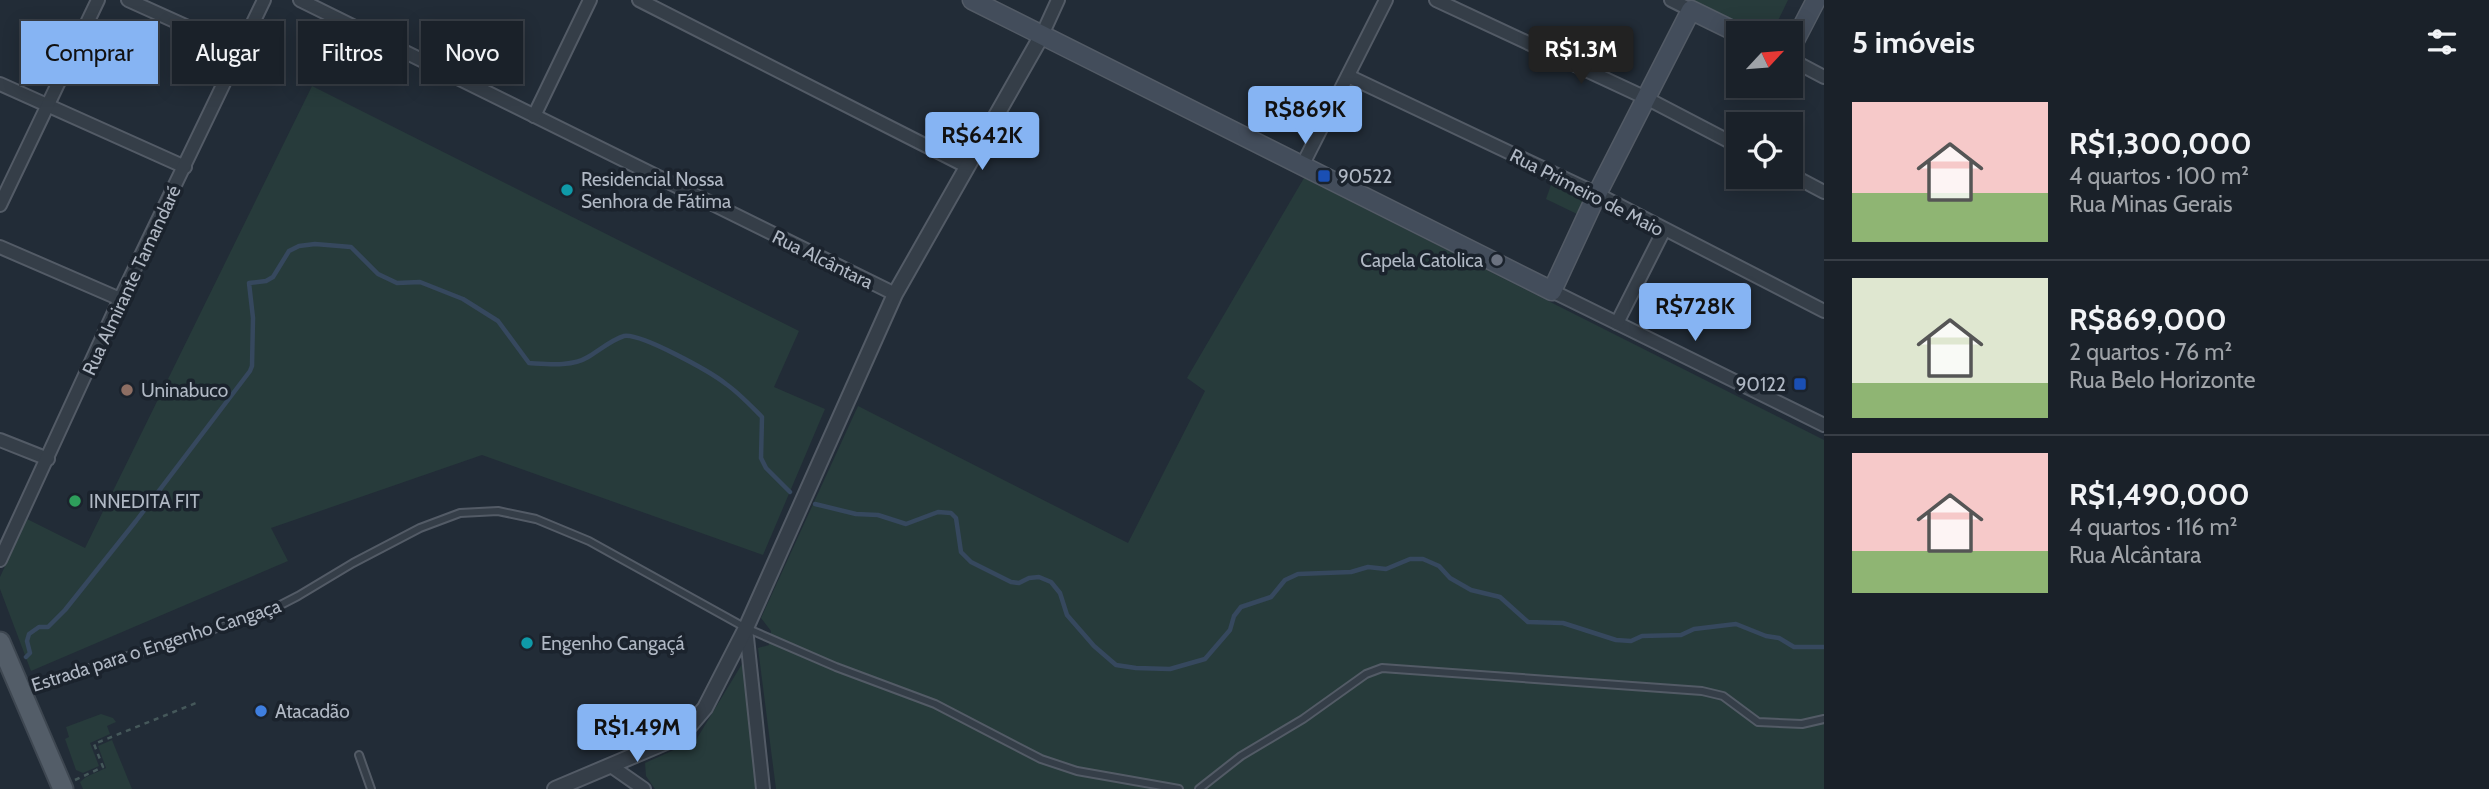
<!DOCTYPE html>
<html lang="pt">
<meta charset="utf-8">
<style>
:root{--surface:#1a2129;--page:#232931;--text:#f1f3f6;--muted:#9fa3a8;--line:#383e46;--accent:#86b4f3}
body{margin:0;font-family:Cabin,sans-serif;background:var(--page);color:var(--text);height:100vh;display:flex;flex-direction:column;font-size:26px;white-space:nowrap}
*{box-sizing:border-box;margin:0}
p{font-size:23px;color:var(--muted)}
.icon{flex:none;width:38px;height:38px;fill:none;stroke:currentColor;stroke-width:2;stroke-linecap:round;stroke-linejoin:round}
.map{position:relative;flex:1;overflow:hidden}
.panel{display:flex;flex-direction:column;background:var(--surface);width:665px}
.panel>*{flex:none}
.hud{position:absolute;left:21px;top:21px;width:665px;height:63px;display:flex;gap:14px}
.needle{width:46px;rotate:64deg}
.buttons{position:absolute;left:1726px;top:21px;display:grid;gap:14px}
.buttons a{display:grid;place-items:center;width:77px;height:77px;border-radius:0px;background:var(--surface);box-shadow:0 4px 18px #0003,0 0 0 2px var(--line);font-size:35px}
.price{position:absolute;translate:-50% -60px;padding:0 16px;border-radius:7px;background:var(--accent);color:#111;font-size:23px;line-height:46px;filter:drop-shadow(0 2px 4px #0008)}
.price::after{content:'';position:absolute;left:50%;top:42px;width:21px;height:16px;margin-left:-10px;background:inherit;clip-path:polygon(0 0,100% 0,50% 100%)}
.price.selected{background:#222;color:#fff}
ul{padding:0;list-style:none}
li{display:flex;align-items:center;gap:21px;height:175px;padding:0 28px}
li+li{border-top:2px solid var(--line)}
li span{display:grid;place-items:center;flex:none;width:196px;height:140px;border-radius:0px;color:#555}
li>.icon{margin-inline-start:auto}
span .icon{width:84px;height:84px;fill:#fffc;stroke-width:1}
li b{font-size:30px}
h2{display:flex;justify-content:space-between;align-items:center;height:84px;padding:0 28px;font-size:30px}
.pill{padding:0 24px;border-radius:0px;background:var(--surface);box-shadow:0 4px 18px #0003,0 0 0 2px var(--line);font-size:24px;line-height:63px}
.pill.selected{background:var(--accent);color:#111}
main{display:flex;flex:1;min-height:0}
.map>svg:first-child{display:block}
</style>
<main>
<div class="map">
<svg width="1824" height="789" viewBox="0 0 1824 789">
<rect width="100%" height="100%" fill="#222c37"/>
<g fill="#273b3b">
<path d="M1689 0H1788L1772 33H1753L1688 2Z"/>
<path d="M312 86 799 331 774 387 825 409 763 555 482 455 271 528 288 561 31 671 0 589V577L27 519 85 548Z"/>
<path d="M1304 178 1824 440V789H776L758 648 769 645 771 631 761 618 858 406 1128 543 1205 391 1187 378Z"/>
<path d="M1552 182 1585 198 1577 214 1546 199Z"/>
<path d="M742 664 744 665 758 789H655L646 776 645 763 696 740Z"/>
<path d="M101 714 113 718 116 722 107 726 110 734 90 743 99 766 83 773 76 770 65 739 69 737 66 727Z"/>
<path d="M112 740 132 789H83L80 782 86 777 106 768 98 746Z"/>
</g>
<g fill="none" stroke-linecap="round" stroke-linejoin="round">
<g stroke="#36485e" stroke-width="4.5">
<path d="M815 504 856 514 878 515 906 524 938 512 951 513 956 518 961 552 971 562 1011 582 1019 583 1029 578 1039 577 1051 582 1060 593 1067 615 1094 646 1116 665 1136 668 1170 669 1205 659 1230 630 1234 616 1241 607 1271 597 1285 580 1298 574 1351 572 1368 567 1386 569 1410 559H1423L1439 566 1450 578 1471 590 1500 597 1528 622 1563 623 1616 640 1631 641 1642 636 1681 635 1694 629 1736 624 1766 636 1779 638 1794 647H1824"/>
<path d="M26 657 30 653 27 641 29 634 39 627H48L65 610 136 521 250 371 252 366 253 318 249 283 266 281 273 277 289 251 299 246 315 244 351 247 378 274 397 283 420 282 463 299 498 321 529 363C547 364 572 367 588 357 598 351 613 339 624 336 641 333 711 372 726 384 739 393 751 406 762 417L761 458 766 468 790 492"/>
</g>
<defs>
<g id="service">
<path d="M23 689 265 613 298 596 353 563 420 528 460 513 498 511 536 519 589 541 746 628 836 667 935 704 1041 759 1077 771 1179 789"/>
<path d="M359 755 371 789"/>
<path d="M1199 789 1241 756 1303 719 1366 674 1382 668 1702 691 1723 696 1758 722 1802 724 1824 719"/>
</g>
<g id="minor">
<path d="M128 0 241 51"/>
<path d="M300 0 895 294"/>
<path d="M639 0 966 166"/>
<path d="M1436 0 1646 98 1738 146"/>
<path d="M1671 0 1691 10"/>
<path d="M1042 35 1058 0"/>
<path d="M1790 59 1824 77"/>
<path d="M1348 76 1597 194 1824 311"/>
<path d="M0 84 185 167"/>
<path d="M534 116 590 0"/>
<path d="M1302 166 1386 0"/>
<path d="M1790 174 1824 192"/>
<path d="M0 205 98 0"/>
<path d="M0 247 120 299"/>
<path d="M1552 291 1824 425"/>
<path d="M1617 323 1664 230"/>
<path d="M0 440 48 459"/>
<path d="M0 560 120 299 264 0"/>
<path d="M746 628 763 789"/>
<path d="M611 766 644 789"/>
</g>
<path id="tertiary" d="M555 789 673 739 688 728 705 708 746 628 895 294 1042 35"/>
<g id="secondary">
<path d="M972 0 1552 291 1597 194 1691 10 1738 33"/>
<path d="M1790 50 1816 0"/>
</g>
<path id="primary" d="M0 642 63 789"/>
</defs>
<use href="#service" stroke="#535b66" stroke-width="10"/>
<use href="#minor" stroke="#535b66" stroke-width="16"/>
<use href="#tertiary" stroke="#535b66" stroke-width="18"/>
<use href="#secondary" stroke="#535b66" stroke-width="21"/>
<use href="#primary" stroke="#3e4751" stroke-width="23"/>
<path stroke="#45585a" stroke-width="2.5" stroke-dasharray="5 5" stroke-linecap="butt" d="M75 780 103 767 94 744 196 703"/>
<use href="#service" stroke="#353e48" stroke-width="6"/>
<use href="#minor" stroke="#353e48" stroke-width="12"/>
<use href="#tertiary" stroke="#353e48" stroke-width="14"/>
<use href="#secondary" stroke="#434d5b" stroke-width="18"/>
<use href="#primary" stroke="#535d68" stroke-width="19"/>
</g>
<g fill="#1a4fb4" stroke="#1b232d" stroke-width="2.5">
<rect x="1317" y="169" width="14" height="14" rx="3.5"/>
<rect x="1793" y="377" width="14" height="14" rx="3.5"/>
</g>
<g fill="#0f9aa8" stroke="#1b232d" stroke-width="2.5">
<circle cx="567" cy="190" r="7"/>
<circle cx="527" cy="643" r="7"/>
</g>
<circle fill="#6b7280" stroke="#1b232d" stroke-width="2.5" cx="1497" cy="260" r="7"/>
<circle fill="#8d6e63" stroke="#1b232d" stroke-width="2.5" cx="127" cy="390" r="7"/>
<circle fill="#2e9e5b" stroke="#1b232d" stroke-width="2.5" cx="75" cy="501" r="7"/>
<circle fill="#3f7fe0" stroke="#1b232d" stroke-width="2.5" cx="261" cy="711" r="7"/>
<g text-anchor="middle" stroke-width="7" stroke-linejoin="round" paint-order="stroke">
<g font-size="19" fill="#b0b8c4" stroke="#1b232d" text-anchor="start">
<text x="1338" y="183">90522</text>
<text x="581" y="186">Residencial Nossa<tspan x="581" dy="22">Senhora de Fátima</tspan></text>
<text x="1483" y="267" text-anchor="end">Capela Catolica</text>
<text x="1786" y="391" text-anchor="end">90122</text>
<text x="141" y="397">Uninabuco</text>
<text x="89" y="508">INNEDITA FIT</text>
<text x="541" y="650">Engenho Cangaçá</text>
<text x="275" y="718">Atacadão</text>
</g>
<g font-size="19" fill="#b0b8c4" stroke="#1b232d">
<text transform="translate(1587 192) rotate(27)" y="7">Rua Primeiro de Maio</text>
<text transform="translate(823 259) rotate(26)" y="7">Rua Alcântara</text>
<text transform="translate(131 280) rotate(-65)" y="7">Rua Almirante Tamandaré</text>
<text transform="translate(156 645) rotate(-18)" y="7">Estrada para o Engenho Cangaça</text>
</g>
</g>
</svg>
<div class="buttons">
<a><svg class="needle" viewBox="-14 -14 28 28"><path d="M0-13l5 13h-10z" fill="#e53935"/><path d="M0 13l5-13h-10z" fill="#9fa3a8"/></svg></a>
<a><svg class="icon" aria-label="locate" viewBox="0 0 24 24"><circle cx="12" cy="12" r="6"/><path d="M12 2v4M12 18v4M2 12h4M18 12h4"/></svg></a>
</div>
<b class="price selected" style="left:1581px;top:86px">R$1.3M</b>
<b class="price" style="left:1305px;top:146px">R$869K</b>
<b class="price" style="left:982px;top:172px">R$642K</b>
<b class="price" style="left:1695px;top:343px">R$728K</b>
<b class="price" style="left:637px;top:764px">R$1.49M</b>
<div class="hud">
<a class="pill selected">Comprar</a>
<a class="pill">Alugar</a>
<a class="pill">Filtros</a>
<a class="pill">Novo</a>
</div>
</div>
<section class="panel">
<h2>5 imóveis<svg class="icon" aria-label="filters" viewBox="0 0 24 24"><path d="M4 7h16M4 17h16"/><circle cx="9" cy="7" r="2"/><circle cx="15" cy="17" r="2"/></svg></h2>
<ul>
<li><span style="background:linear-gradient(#f6c9c9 65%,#8fb573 0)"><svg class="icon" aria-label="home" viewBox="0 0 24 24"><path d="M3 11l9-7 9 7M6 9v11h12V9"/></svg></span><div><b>R$1,300,000</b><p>4 quartos · 100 m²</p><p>Rua Minas Gerais</p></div></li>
<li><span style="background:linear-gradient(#dfe7d0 75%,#8fb573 0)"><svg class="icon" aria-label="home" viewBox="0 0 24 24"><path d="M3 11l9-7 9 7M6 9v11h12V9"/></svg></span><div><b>R$869,000</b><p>2 quartos · 76 m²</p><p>Rua Belo Horizonte</p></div></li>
<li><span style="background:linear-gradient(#f6c9c9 70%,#8fb573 0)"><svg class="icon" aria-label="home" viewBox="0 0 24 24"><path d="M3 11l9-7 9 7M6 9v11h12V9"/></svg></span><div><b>R$1,490,000</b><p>4 quartos · 116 m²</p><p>Rua Alcântara</p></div></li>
</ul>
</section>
</main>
